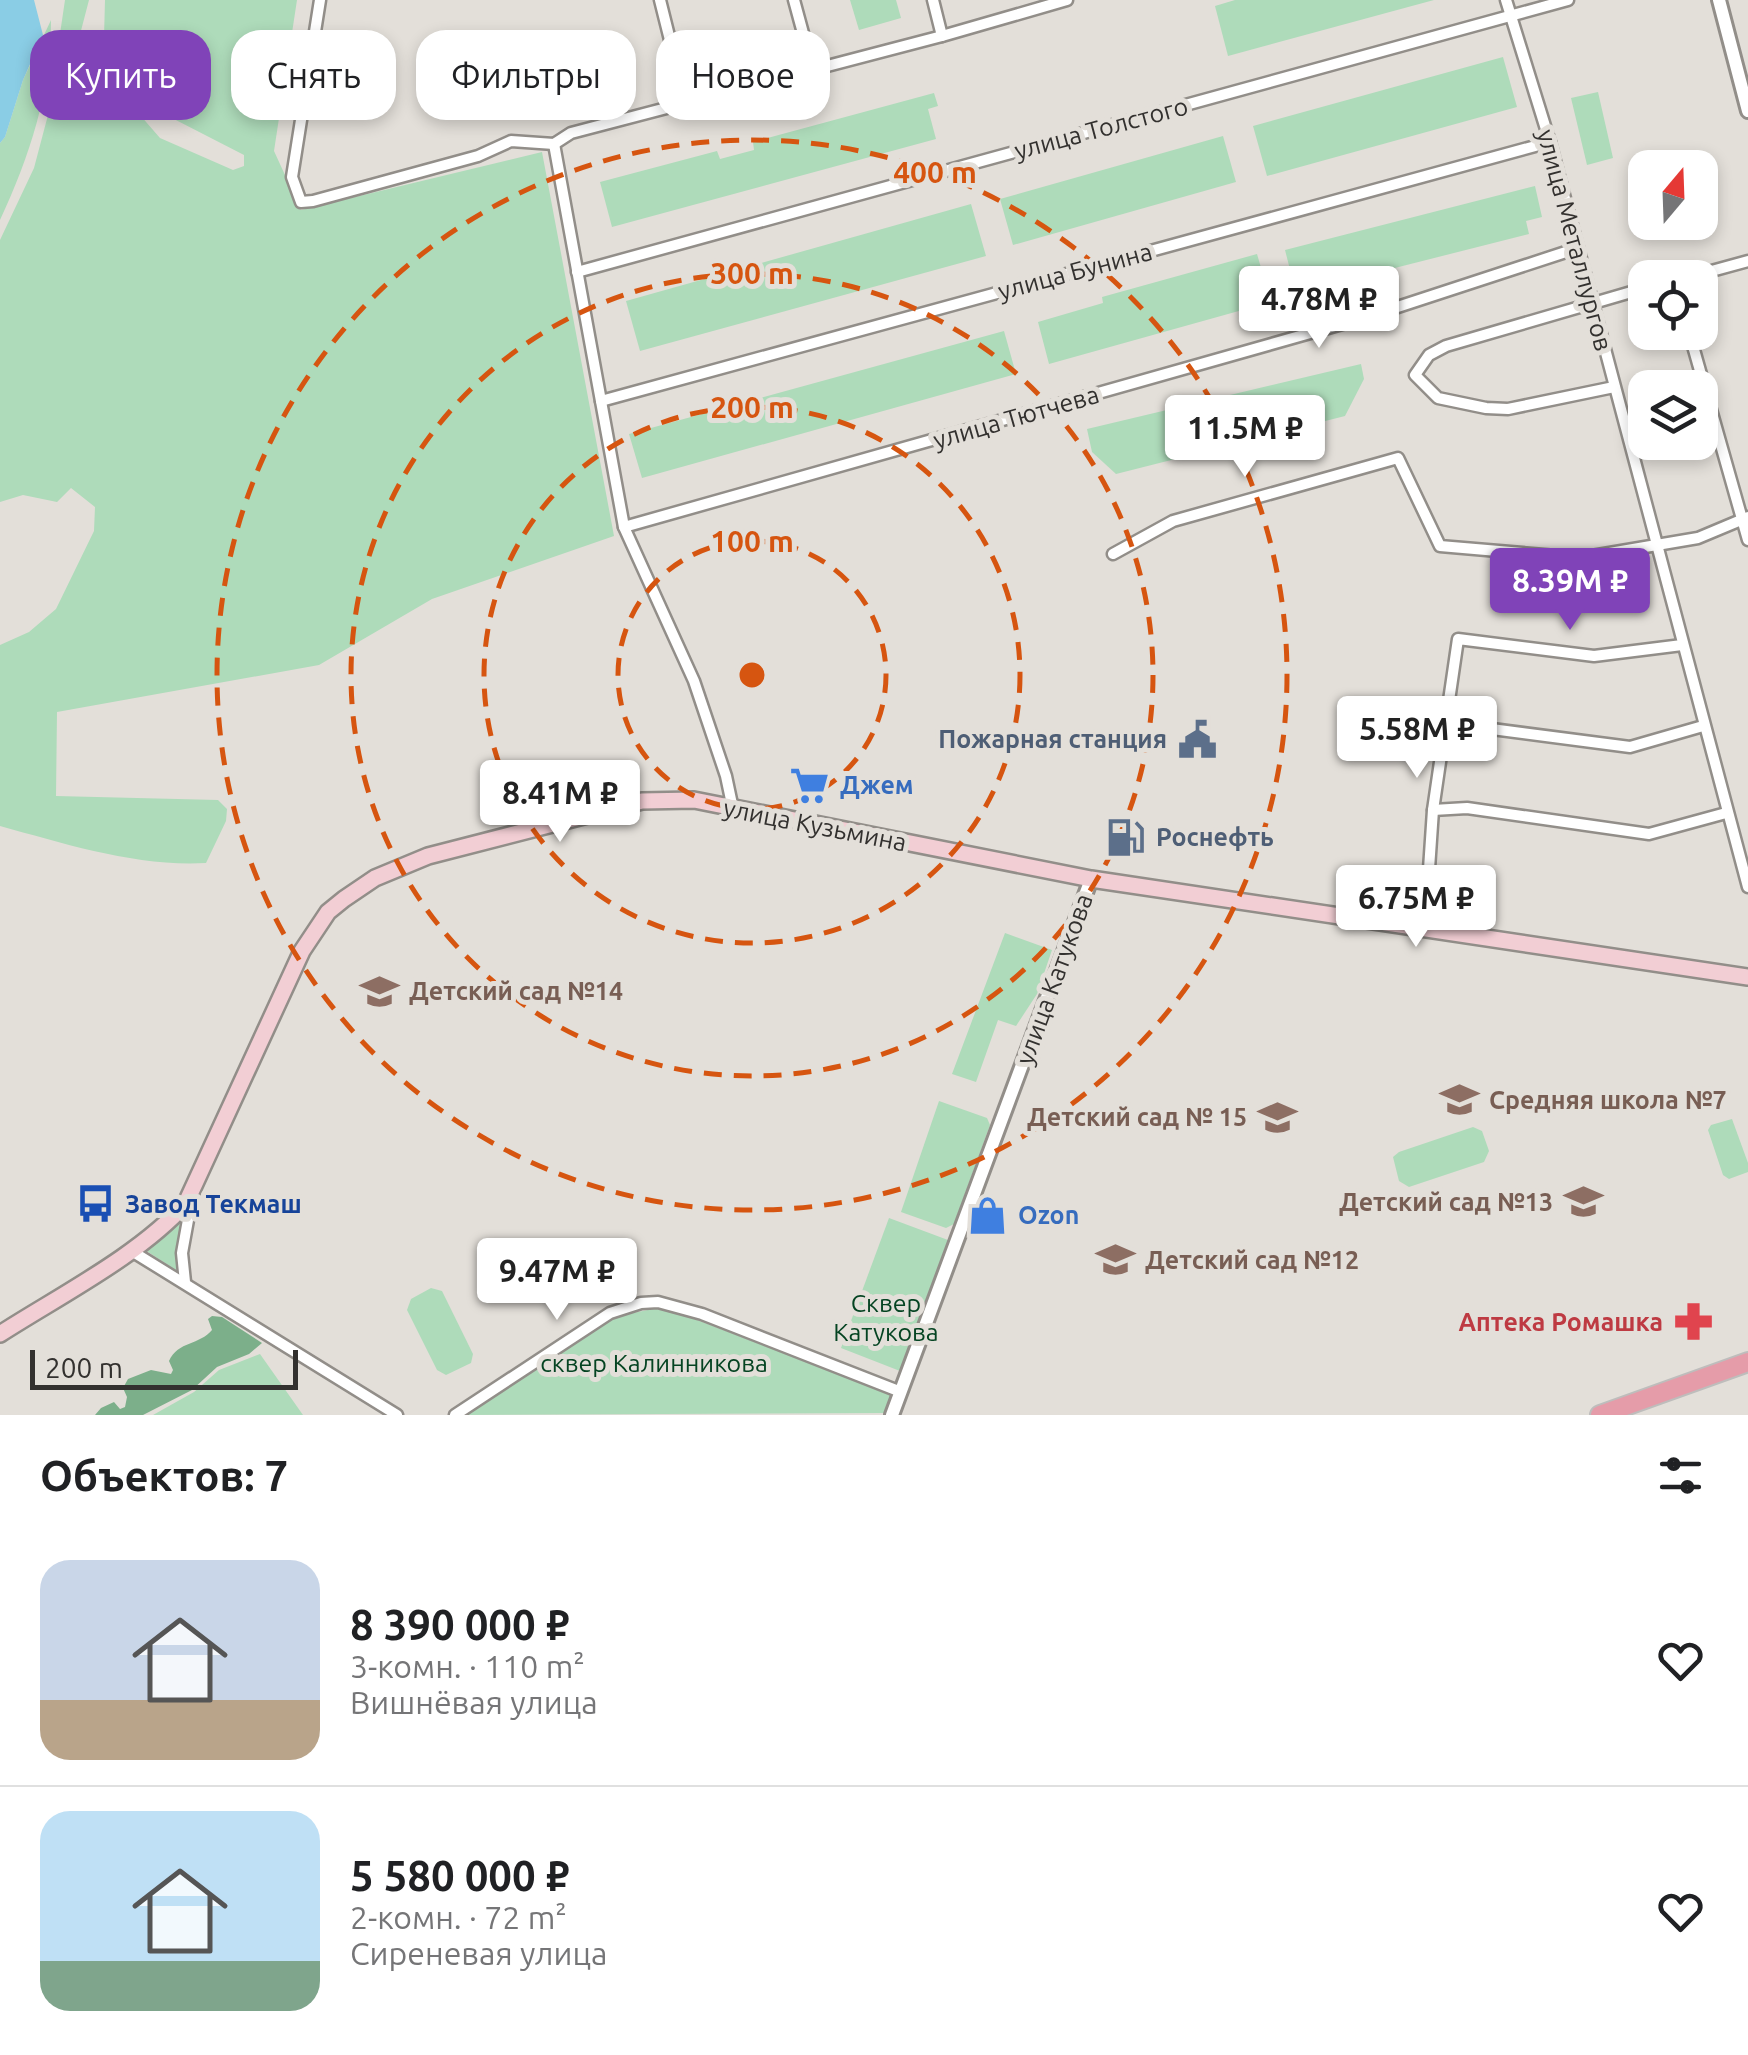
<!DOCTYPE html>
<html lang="ru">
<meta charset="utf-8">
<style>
:root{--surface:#fff;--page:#f2f2f2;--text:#202124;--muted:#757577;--line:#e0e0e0;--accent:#8043b8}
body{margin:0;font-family:Ubuntu,sans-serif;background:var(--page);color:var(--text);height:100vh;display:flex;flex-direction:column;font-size:38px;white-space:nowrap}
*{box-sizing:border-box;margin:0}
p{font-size:32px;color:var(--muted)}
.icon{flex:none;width:55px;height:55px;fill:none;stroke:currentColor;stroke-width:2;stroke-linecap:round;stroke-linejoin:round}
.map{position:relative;height:1415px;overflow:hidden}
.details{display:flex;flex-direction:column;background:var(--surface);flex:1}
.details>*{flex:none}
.guide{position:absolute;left:30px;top:30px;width:1000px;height:90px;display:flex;gap:20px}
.needle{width:65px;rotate:19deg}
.fabs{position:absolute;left:1628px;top:150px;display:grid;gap:20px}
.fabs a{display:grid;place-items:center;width:90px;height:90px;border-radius:20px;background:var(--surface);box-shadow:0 5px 15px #0003;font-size:50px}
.scale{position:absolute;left:30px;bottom:25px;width:268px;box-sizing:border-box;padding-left:10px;border:5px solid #33312f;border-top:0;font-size:28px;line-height:35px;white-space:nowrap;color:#33312f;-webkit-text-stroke:8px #e3dfd9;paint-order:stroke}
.price{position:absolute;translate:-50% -85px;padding:0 22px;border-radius:10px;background:#fff;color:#222;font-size:32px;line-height:65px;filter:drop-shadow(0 2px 5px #0008)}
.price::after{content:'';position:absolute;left:50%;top:60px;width:30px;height:22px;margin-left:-15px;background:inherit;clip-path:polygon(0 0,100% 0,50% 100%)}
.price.selected{background:var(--accent);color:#fff}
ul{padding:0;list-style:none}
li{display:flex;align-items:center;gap:30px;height:250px;padding:0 40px}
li+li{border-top:2px solid var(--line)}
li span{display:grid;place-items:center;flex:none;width:280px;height:200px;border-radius:30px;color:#555}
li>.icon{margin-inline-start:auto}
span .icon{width:120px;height:120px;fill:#fffc;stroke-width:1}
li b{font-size:42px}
h2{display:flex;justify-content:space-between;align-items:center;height:120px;padding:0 40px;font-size:42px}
.tag{padding:0 35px;border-radius:30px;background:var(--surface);box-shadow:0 5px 15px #0003;font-size:35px;line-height:90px}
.tag.selected{background:var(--accent);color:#fff}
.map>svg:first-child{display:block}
</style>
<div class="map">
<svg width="1748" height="1415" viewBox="0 0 1748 1415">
<rect width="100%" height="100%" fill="#e3dfd9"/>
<g fill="#aedbba">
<path d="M65 0H89L71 69 75 79 95 98 133 107 160 138 233 170 244 166V155L170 117 144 75 116 52 104 37 105 0H297L274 151 301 210 542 152 614 536 432 599 319 665 57 712 56 796 218 800 227 809 226 821 206 863C137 867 66 844 0 826V645L29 632 56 609 94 531 95 507 71 488 57 502 23 495 0 502V240L34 168 48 115Z"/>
<path d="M850 0H896L901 18 859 30Z"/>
<path d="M1235 0H1434L1228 56 1215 6Z"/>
<path d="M51 20C51 91 30 156 0 220V143L5 137 23 80Z"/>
<path d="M1503 57 1517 107 1267 176 1253 126Z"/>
<path d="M1598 92 1613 158 1587 165 1571 98Z"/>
<path d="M934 93 938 106 928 109 936 139 612 227 600 182 717 151 720 159 754 150 753 142Z"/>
<path d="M1223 136 1236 182 1013 245 1000 199Z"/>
<path d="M1535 186 1542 217 1526 221 1529 234 1296 293 1285 250Z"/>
<path d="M971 204 986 256 640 351 626 301Z"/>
<path d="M1257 254 1271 302 1049 364 1038 322 1103 303 1102 297Z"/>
<path d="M1004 331 1016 374 642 478 629 434Z"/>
<path d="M1361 364 1364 379 1345 416 1116 474 1092 452 1087 429Z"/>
<path d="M1005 933 1052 950 1037 994 1016 1026 998 1020 976 1082 952 1074Z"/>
<path d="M939 1101 987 1118 990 1125 954 1224 946 1228 901 1212Z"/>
<path d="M1732 1119 1748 1163V1172L1729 1179 1723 1175 1708 1130 1711 1125Z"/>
<path d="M1473 1127 1482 1131 1489 1151 1484 1162 1409 1187 1399 1181 1393 1157 1399 1152Z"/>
<path d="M889 1218 948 1240 900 1371 841 1348Z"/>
<path d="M181 1221 176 1264 177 1271 142 1248Z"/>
<path d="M431 1288 442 1291 473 1354 471 1363 446 1375 437 1370 407 1310 411 1299Z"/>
<path d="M657 1308 676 1312 894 1395 887 1413 464 1415 614 1317Z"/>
<path d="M260 1354 303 1415H153L194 1392 219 1370Z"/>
</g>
<path fill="#7caf8a" d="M212 1316 222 1317 262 1343 249 1354 217 1367 192 1390 143 1415H95L101 1408 114 1402 120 1409 125 1407 127 1397 123 1388 128 1379 151 1370 171 1374 173 1370 169 1361C178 1341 200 1345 212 1330L208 1319Z"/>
<path fill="#8acde5" d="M0 0H34L43 35 23 80 5 137 0 143Z"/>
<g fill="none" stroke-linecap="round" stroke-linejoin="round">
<defs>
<g id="minor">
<path d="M320 0 292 177 301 202 313 201 478 156 511 141 554 144"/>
<path d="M660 0 686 104"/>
<path d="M794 0 813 70"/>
<path d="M933 0 942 36"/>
<path d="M1506 0 1550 142 1748 887"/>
<path d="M554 144 624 527 694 681 726 776 733 809"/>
<path d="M554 144 571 133 942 36 1067 0"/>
<path d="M577 272 1568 0"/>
<path d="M1686 278 1748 261"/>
<path d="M1689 332 1748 540"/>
<path d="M1614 387 1508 409 1486 408 1438 398 1415 375 1429 355 1446 346 1645 288"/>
<path d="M601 401 1550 142"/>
<path d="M624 527 1367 317 1578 248"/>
<path d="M1113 554 1173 521 1398 458 1440 546 1580 558 1698 538 1748 517"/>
<path d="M1446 723 1630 747 1703 726"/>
<path d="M1433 810 1467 808 1649 834 1726 813"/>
<path d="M1425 928 1433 810 1458 639 1594 656 1682 645"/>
<path d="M130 1250 397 1415"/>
<path d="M185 1282 182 1253 192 1198"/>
<path d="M455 1415 610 1313 641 1303 658 1302 702 1314 901 1392"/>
</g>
<g id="tertiary">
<path d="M1719 0 1748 111"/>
<path d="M892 1415 1091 879"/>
</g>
<path id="secondary" d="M0 1334C59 1296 140 1255 186 1203L302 951 328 912 344 899 375 878 428 856 642 801 694 800 1091 879 1748 977"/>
<path id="primary" d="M1600 1415 1748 1362"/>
</defs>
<use href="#minor" stroke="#928e89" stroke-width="15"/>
<use href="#tertiary" stroke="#928e89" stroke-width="18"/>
<use href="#secondary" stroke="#928e89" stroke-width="20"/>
<use href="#primary" stroke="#bebdbc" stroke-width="22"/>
<use href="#minor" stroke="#fff" stroke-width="10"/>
<use href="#tertiary" stroke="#fff" stroke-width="12"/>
<use href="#secondary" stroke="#f2ced4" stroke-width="15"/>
<use href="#primary" stroke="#e59ca9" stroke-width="18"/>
</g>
<g fill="none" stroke="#d65510" stroke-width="5" stroke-dasharray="18 12">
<circle cx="752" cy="675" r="134"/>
<circle cx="752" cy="675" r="268"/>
<circle cx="752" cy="675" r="401"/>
<circle cx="752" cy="675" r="535"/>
</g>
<defs>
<symbol id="civic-bare" viewBox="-9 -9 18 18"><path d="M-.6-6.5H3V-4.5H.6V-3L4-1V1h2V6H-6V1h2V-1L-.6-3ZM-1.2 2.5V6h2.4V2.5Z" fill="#5c6f8a" stroke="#e3dfd9" stroke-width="2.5" paint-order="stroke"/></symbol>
<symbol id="supermarket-bare" viewBox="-9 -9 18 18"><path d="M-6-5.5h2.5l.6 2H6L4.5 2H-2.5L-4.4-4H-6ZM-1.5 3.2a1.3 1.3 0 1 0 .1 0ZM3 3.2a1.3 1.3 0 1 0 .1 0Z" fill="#3f7fe0" stroke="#e3dfd9" stroke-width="2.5" paint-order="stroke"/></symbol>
<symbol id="fuel-bare" viewBox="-9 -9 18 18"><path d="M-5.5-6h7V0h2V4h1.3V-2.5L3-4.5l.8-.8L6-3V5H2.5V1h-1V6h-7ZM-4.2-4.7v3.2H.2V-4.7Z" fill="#5c6f8a" stroke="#e3dfd9" stroke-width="2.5" paint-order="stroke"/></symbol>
<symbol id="school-bare" viewBox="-9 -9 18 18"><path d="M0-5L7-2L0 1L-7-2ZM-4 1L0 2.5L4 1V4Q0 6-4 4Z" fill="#8d6e63" stroke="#e3dfd9" stroke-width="2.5" paint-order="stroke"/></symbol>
<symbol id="bus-bare" viewBox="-9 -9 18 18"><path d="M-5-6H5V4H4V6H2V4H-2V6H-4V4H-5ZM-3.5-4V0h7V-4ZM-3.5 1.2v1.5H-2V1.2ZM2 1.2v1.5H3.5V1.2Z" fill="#1a4fb4" stroke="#e3dfd9" stroke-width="2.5" paint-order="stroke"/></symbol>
<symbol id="shop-bare" viewBox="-9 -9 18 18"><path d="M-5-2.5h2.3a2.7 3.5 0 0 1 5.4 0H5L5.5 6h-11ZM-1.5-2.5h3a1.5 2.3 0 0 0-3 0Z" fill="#3f7fe0" stroke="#e3dfd9" stroke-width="2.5" paint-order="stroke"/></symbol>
<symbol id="pharmacy-bare" viewBox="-9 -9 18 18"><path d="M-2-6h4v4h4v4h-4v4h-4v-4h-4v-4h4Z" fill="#e0444e" stroke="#e3dfd9" stroke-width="2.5" paint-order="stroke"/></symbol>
</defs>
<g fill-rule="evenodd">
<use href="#civic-bare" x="1170" y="712" width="55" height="55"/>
<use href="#supermarket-bare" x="782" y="758" width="55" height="55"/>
<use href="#fuel-bare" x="1098" y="810" width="55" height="55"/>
<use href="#school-bare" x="352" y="964" width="55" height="55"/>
<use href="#school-bare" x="1432" y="1072" width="55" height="55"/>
<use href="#school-bare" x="1250" y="1090" width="55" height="55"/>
<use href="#school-bare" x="1556" y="1174" width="55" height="55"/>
<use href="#bus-bare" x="68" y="1176" width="55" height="55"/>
<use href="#shop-bare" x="960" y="1188" width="55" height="55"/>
<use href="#school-bare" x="1088" y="1232" width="55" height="55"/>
<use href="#pharmacy-bare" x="1666" y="1294" width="55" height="55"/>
</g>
<g text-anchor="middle" stroke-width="10" stroke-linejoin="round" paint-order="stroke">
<g font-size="25" fill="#33312f" stroke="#e3dfd9">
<text transform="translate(1101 128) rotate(-15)" y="9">улица Толстого</text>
<text transform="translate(1575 240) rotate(75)" y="9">улица Металлургов</text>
<text transform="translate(1075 271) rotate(-15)" y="9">улица Бунина</text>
<text transform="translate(1016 417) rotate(-16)" y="9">улица Тютчева</text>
<text transform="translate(815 825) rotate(11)" y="9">улица Кузьмина</text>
<text transform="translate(1054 979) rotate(-70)" y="9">улица Катукова</text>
</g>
<g font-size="25" font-weight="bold" fill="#4e5e75" stroke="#e3dfd9" text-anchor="end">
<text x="1167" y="748">Пожарная станция</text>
<text x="1156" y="846" text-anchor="start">Роснефть</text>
</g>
<g font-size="25" font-weight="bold" fill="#366cbe" stroke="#e3dfd9" text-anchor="start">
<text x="840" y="794">Джем</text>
<text x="1018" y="1224">Ozon</text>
</g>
<g font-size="25" font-weight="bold" fill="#785e54" stroke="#e3dfd9" text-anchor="start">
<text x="409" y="1000">Детский сад №14</text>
<text x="1489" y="1109">Средняя школа №7</text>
<text x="1247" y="1126" text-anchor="end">Детский сад № 15</text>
<text x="1553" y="1211" text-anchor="end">Детский сад №13</text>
<text x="1145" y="1269">Детский сад №12</text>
</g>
<g font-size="25" font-weight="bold" fill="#164399" stroke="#e3dfd9" text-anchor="start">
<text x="125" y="1213">Завод Текмаш</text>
</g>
<g font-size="25" fill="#054422" stroke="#e3dfd9">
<text x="886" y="1312">Сквер<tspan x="886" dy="29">Катукова</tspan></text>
<text x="654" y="1372">сквер Калинникова</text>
</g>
<g font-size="25" font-weight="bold" fill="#be3a42" stroke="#e3dfd9" text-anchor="end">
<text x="1663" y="1331">Аптека Ромашка</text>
</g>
</g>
<circle cx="752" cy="675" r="15" fill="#d65510" stroke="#e3dfd9" stroke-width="5"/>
<g font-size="30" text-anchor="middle" font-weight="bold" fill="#d65510" stroke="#e3dfd9" stroke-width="10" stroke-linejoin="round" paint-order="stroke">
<text x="935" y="183">400 m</text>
<text x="752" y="284">300 m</text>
<text x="752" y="418">200 m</text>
<text x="752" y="552">100 m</text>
</g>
</svg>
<div class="fabs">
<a><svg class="needle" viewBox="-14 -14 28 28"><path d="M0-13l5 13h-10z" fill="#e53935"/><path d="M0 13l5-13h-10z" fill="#757577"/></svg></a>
<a><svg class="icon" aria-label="locate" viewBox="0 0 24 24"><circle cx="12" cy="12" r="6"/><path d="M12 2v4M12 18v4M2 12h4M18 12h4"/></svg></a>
<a><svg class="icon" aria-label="layers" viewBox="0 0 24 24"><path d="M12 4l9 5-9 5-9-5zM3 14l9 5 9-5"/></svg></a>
</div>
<div class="scale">200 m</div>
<b class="price" style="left:1319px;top:351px">4.78M ₽</b>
<b class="price" style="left:1245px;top:480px">11.5M ₽</b>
<b class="price selected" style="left:1570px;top:633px">8.39M ₽</b>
<b class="price" style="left:1417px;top:781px">5.58M ₽</b>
<b class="price" style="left:560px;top:845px">8.41M ₽</b>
<b class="price" style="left:1416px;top:950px">6.75M ₽</b>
<b class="price" style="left:557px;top:1323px">9.47M ₽</b>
<div class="guide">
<a class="tag selected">Купить</a>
<a class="tag">Снять</a>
<a class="tag">Фильтры</a>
<a class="tag">Новое</a>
</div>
</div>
<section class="details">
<h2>Объектов: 7<svg class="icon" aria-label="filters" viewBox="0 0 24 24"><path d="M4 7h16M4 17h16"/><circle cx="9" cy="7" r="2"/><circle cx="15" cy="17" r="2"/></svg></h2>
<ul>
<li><span style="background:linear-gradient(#c9d6e8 70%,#b9a48a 0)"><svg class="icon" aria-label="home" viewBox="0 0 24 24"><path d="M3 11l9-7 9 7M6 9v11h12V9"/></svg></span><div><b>8 390 000 ₽</b><p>3-комн. · 110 m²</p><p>Вишнёвая улица</p></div><svg class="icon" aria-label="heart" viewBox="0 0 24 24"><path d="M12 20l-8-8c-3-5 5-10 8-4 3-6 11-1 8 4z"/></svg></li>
<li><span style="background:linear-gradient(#bfe0f5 75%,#7fa58c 0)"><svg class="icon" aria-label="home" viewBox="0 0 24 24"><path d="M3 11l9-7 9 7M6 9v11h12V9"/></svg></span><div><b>5 580 000 ₽</b><p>2-комн. · 72 m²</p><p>Сиреневая улица</p></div><svg class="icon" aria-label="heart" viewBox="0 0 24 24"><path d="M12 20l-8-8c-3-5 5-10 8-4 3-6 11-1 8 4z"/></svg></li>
</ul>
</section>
